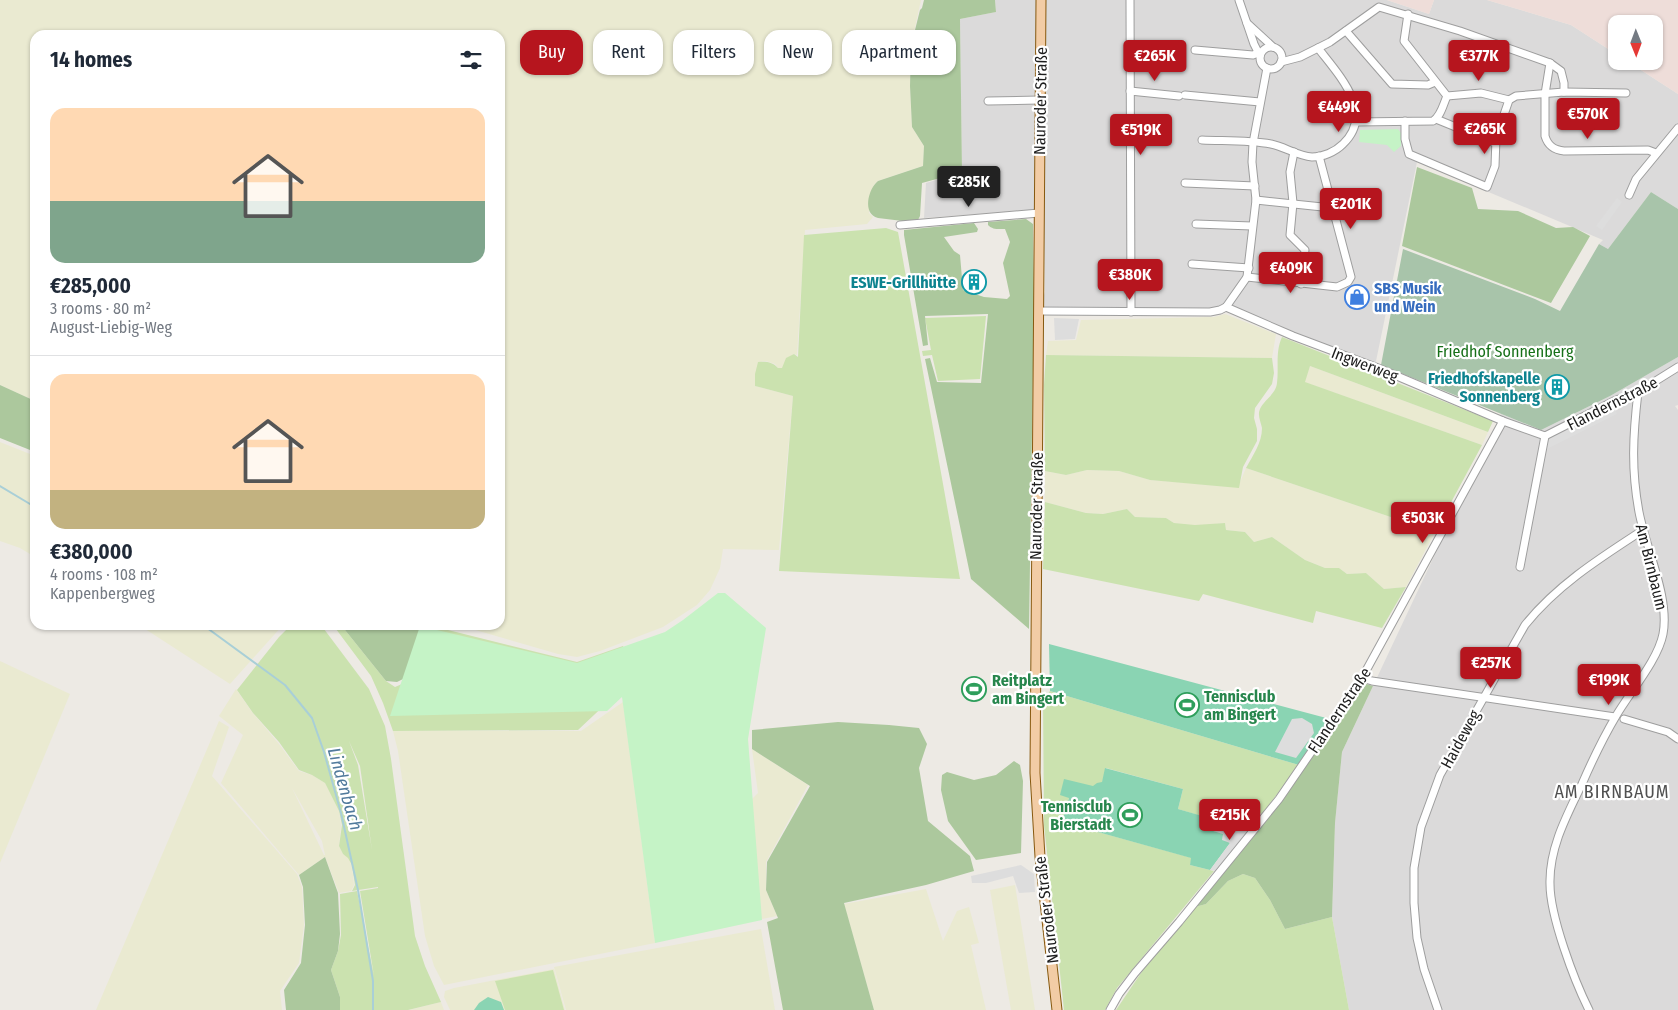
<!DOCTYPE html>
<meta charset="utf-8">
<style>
:root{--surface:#fff;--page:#f6f6f7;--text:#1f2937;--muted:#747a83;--line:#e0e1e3;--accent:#b6151e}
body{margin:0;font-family:"Fira Sans Condensed",sans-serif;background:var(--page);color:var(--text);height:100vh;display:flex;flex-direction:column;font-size:19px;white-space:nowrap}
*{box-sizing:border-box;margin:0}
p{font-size:16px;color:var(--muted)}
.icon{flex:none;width:28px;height:28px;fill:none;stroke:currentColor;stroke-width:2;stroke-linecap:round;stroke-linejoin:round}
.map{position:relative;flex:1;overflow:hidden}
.panel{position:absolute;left:30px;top:30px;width:475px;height:600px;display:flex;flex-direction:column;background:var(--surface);border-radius:15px;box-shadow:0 1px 4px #0004}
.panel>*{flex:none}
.hud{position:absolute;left:520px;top:30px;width:475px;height:45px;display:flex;gap:10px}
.needle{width:32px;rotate:179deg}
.controls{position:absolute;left:1608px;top:15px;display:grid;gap:10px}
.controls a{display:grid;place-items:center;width:55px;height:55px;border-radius:10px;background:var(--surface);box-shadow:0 1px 4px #0004;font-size:25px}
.price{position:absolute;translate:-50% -42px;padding:0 11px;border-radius:5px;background:var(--accent);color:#fff;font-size:16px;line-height:32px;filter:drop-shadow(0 1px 2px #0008)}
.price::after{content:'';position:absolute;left:50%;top:30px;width:15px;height:11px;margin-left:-8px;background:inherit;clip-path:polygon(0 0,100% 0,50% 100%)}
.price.active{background:#222;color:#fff}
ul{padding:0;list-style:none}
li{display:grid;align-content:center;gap:10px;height:265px;padding:0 20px}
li+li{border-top:1px solid var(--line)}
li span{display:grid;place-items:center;height:155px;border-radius:15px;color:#555}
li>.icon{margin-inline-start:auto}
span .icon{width:90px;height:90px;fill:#fffc;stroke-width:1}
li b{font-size:21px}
h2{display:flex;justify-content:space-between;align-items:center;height:60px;padding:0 20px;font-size:21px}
.chip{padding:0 18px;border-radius:15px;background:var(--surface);box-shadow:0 1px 4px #0004;font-size:18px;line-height:45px}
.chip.active{background:var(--accent);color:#fff}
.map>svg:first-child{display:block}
</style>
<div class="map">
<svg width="1678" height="1010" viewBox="0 0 1678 1010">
<rect width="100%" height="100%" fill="#edeae4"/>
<g fill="#dbdada">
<path d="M995 0H1387L1429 14 1434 0H1487L1571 25 1616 54V61H1627L1678 94V209L1651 192 1608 249 1599 244 1603 240 1417 162 1375 366 1226 307 1220 310 1039 311 1045 292 1044 210H1031L924 218 926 183 962 172 960 19 996 12Z"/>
<path d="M1678 357V405L1675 406 1678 410V1010H1349L1332 917 1335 823 1342 752 1501 414 1541 430 1610 396Z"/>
</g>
<g fill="#eeddd9">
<path d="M1387 0H1434L1429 14Z"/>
<path d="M1487 0H1678V94L1627 61H1654V24H1616V54L1571 25Z"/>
</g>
<g fill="#eaead1" fill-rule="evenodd">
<path d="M0 0H921L911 46 910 86 912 127 924 146 923 166 878 181 874 185 869 213 873 217 867 224 805 230 797 355 794 354 782 368H778L775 364 766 361 758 362 755 386 793 396 779 550 723 549 720 568 710 590 697 605 663 627 600 651 577 657 558 654 458 625H500V35H35V401L0 385Z"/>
<path d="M1225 314 1276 334 1272 358 1046 355 1048 341 1076 340 1081 320 1214 317Z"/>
<path d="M1310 366 1488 432 1482 445 1304 382Z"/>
<path d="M0 442 35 456V557L20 548 0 541Z"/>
<path d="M1246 468 1435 532 1406 587 1384 589 1366 573 1347 574 1339 568H1325L1305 560 1272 537 1254 542 1245 532 1226 530 1225 523 1195 526 1174 523 1166 518 1135 517 1127 509 1103 514 1086 513 1045 502V471L1066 475 1087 470 1119 471 1150 480 1238 487Z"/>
<path d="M139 625H283L230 684Z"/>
<path d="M0 661 70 694 0 863Z"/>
<path d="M236 689 252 712 279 744 299 771 312 775 325 783 339 811 341 826 339 846 343 854 349 858 352 865 354 885 351 891 339 893 325 857 299 875 221 783 243 735 219 716ZM292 788 322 841 325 855H324Z"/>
<path d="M623 702 655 943 444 985 434 966 425 936 398 751 393 731H581Z"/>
<path d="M219 721 229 727 212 776 297 874 302 887 304 925 299 963 280 991 282 1010H96Z"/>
<path d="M752 749 808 785 766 862V890L777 916 727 926 749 802 758 793Z"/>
<path d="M1015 885 1035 1010H1011L990 890Z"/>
<path d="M926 889 943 941 957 911 969 907 979 943 971 945 986 1010H874L844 904Z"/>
<path d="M761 929 775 1010H566L554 967Z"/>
<path d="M554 969 565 1010H450L444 997 445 991 454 988Z"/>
<path d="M441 1002 444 1010H409Z"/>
</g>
<g fill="#cbe2af" fill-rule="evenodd">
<path d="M886 228 898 232 960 579 779 571 793 396 755 386V374L758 362C766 361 773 362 778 368H782L786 358 794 354 798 357 804 235Z"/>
<path d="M986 316 980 379 938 381 932 355 923 356 922 351 931 350 925 318Z"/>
<path d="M1282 337 1493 421 1488 432 1310 366 1305 382 1482 445 1435 532 1246 468C1253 455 1262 443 1262 428 1261 422 1257 415 1260 409 1264 400 1276 394 1277 383 1279 368 1275 352 1282 337Z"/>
<path d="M1046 355 1272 358 1274 373 1272 384 1255 408 1254 418 1257 429V441L1243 467 1239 488 1150 480 1119 471 1087 470 1066 475 1045 471 1044 385Z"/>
<path d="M1045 502 1086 513 1103 514 1127 509 1135 517 1166 518 1174 523 1195 525 1225 523 1226 530 1245 532 1254 542 1272 537 1305 560 1325 568H1339L1347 574 1366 573 1384 589 1406 587 1382 628 1316 611 1313 623 1203 594 1199 601 1043 569Z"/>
<path d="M291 625H321L369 689 385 726 391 759 415 936 425 966 441 1002 408 1010H340V997L331 970 338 951 341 935 340 894 357 891 374 976 360 891 378 888V887L352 891 355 885 352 865 348 858 343 854 339 846 342 825 339 811 325 783 312 775 299 770 279 742 253 713 237 690 279 637ZM349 741 360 766 372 850 358 765Z"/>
<path d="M333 625H341L386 681 395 687 402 684 423 629 448 630 577 662 623 646 633 667 627 684 578 730 393 731 383 703 371 676Z"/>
<path d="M1050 691 1299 765 1262 814 1218 801 1214 820 1178 809 1183 789 1106 768 1102 783 1069 798 1062 822 1192 858 1190 865 1214 871 1117 988 1105 1010H1064L1044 825 1043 699Z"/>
<path d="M1243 874 1255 878 1270 900 1285 929 1332 917 1349 1010H1116L1143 970 1195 907 1206 904 1228 881Z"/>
<path d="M553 970 564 1010H505L495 981Z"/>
</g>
<g fill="#acc89d">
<path d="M924 0H995L996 12 960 19 962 172 922 183 920 216 918 220 911 222 878 218C862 214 868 189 878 181L923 166 924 146 912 127 910 86 911 46 920 10 922 8Z"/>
<path d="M1417 167 1472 188 1478 209 1518 211 1556 228 1573 227 1590 236 1551 303 1402 246Z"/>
<path d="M1026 219 1033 224 1034 303 1029 629 971 579 925 359 930 358 937 382 981 383 988 314 925 316 928 345 923 346 904 235V230L974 223 978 229 977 232 944 237 954 251 960 255 963 290 984 297 1007 299 1010 296 1003 263 1010 242 1005 229C998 229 993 230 988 225V222Z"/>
<path d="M0 385 35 401V452L0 438Z"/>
<path d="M341 625H438L422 628 439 661 397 682 386 681Z"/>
<path d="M1363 683 1373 686 1342 752 1335 823 1332 917 1285 929 1270 900 1255 878 1243 874 1228 881 1206 904 1195 907 1282 801Z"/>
<path d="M838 722 889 725 919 728 927 744 919 768 928 821 970 856 974 871 926 885 844 903 874 1010H783L767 922 778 918 766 890 767 862 810 786 752 749V730Z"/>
<path d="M1014 761 1020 765 1023 781 1021 853 976 860 948 821 941 790 942 775 947 772 974 780 996 775Z"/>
<path d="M325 857 338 893 340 934 338 951 331 970 340 997V1010H286L284 990 301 963 305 925 303 887 299 875Z"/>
</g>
<path fill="#a8c4aa" d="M1651 192 1678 209V357L1610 396 1541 430 1381 365 1403 249 1535 299 1560 311 1599 244 1608 249Z"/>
<g fill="#c5f3c6">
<path d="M1398 129 1401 133V146L1394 152 1387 145 1359 142 1360 130Z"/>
<path d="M718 593H725L766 628 748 739 762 920 655 943 622 697 607 711 390 716 420 626 577 663 665 632 683 620Z"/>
</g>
<g fill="#8ad4b3">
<path d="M1049 644 1330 719 1299 765 1050 691Z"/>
<path d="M1105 768 1183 789 1178 809 1216 820 1230 843 1210 870 1190 865 1191 858 1062 822 1069 798 1060 795 1064 779 1093 786 1097 783 1102 782Z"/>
<path d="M488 997 501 1002 504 1010H474L479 1003Z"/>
</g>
<g fill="#ddd">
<path d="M1617 198 1622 202 1602 230 1596 226Z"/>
<path d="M1054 318 1079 319 1075 339 1055 340Z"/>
<path d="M1614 408 1617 414 1547 449 1546 440Z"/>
<path d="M1302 718 1312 724 1314 733 1296 758 1275 752 1292 719Z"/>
<path d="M1218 801 1262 814 1216 871 1210 870 1230 843 1222 840 1223 834 1213 831 1216 820H1214Z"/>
<path d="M1021 865 1034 874 1035 892 1019 893 1013 876 986 883H972L971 876Z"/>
</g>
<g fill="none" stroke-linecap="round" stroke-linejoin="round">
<g stroke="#a9cfd7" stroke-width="2">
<path d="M0 486 35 507"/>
<path d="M203 625 285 685 312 718 324 752 341 813 358 890 373 981V1010"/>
</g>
<defs>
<g id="minor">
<path d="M1130 0 1131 312"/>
<path d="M1239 0 1254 44 1260 56"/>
<path d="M1247 23 1273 47"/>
<path d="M1346 31 1392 84 1428 85 1435 82"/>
<circle cx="1271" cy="58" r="11"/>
<path d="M1195 50 1253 55 1258 53"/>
<path d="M1281 62 1300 57 1330 42 1379 7 1460 31 1550 63 1561 71 1564 83V92"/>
<path d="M1550 63 1545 94V136C1548 146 1554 150 1564 151L1648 150 1656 153"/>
<path d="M1130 91 1179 96"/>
<path d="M1185 95 1260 102"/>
<path d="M1447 96 1481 93 1509 100"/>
<path d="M988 101 1039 100"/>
<path d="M1436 119 1495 143"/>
<path d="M1405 121V139L1409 154 1487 187 1495 166 1496 138 1509 100 1516 96 1564 92 1626 93"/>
<path d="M1356 122 1433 121C1441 116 1443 105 1447 96L1404 41 1408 14"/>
<path d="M1202 140C1225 141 1249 140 1271 144 1285 147 1298 156 1312 157 1323 157 1335 152 1343 144 1376 113 1338 74 1318 48"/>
<path d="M1294 152 1290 172 1293 203 1290 235 1305 250 1301 284"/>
<path d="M1185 183 1255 186"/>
<path d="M1629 195 1636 179 1678 128"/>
<path d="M1256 200 1332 208"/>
<path d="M1196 224 1252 226"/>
<path d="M900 225 1039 213"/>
<path d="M1192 264 1249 268"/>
<path d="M1247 277 1337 287 1348 282 1351 277 1319 156"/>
<path d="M1226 307 1293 336 1378 368 1503 421 1545 436 1614 401 1638 392 1678 367"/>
<path d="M1039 311 1210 312 1220 310 1226 307 1247 277 1256 200 1252 162 1253 143 1267 68"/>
<path d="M1520 567 1545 436"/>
<path d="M1362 678 1372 681 1615 717"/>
<path d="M1624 719 1668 732 1678 739"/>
<path d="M1110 1010 1119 994 1135 973 1179 922 1279 799 1362 678 1503 421"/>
<path d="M1438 1010 1424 969 1417 938 1414 903V868L1421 827 1440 775 1525 625C1557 585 1600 558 1643 530"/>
<path d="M1589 1010C1574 980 1550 916 1550 884 1549 848 1567 815 1582 784 1592 761 1603 738 1616 716 1630 692 1658 660 1663 634 1670 598 1646 549 1639 512 1631 469 1633 435 1638 392"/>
</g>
<path id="major" d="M1041 0 1035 773 1040 857 1057 1010"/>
</defs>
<use href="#minor" stroke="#9e9e9e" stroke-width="9"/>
<use href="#major" stroke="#87590f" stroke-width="11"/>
<use href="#minor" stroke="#fff" stroke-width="7"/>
<use href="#major" stroke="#f2cca5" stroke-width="9"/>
</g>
<defs>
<symbol id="building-ring" viewBox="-11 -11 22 22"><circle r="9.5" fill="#fff" stroke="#0f9aa8" stroke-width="1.5"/><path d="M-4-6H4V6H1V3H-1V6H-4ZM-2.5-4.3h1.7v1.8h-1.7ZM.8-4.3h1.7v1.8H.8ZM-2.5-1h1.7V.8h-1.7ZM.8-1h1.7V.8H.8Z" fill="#0f9aa8"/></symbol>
<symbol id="shop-ring" viewBox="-11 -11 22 22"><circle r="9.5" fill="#fff" stroke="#3f7fe0" stroke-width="1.5"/><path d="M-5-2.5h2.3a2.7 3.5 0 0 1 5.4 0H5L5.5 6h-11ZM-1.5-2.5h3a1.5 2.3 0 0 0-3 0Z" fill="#3f7fe0"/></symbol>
<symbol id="stadium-ring" viewBox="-11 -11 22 22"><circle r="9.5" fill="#fff" stroke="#2e9e5b" stroke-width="1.5"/><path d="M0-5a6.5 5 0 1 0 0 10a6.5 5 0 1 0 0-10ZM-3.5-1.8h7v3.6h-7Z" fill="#2e9e5b"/></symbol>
</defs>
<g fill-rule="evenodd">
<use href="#building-ring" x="960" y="268" width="28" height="28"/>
<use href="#shop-ring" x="1343" y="283" width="28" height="28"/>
<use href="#building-ring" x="1543" y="373" width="28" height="28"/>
<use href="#stadium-ring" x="960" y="675" width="28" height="28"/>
<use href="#stadium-ring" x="1173" y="691" width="28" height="28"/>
<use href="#stadium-ring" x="1116" y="801" width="28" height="28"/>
</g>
<g text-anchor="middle" stroke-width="4.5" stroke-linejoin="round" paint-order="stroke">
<g font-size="16" fill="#1d1d1d" stroke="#fff">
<text transform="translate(1040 101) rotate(-89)" y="6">Nauroder Straße</text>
<text transform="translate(1365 364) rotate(21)" y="6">Ingwerweg</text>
<text transform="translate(1612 403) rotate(-27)" y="6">Flandernstraße</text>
<text transform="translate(1036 506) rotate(-89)" y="6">Nauroder Straße</text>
<text transform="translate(1652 567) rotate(76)" y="6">Am Birnbaum</text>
<text transform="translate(1339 710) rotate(-56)" y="6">Flandernstraße</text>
<text transform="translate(1460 739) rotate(-61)" y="6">Haideweg</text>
<text transform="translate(1046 910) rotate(-97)" y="6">Nauroder Straße</text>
</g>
<g font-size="16" font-weight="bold" fill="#0d838f" stroke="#fff" text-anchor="end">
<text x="956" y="288">ESWE-Grillhütte</text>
<text x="1540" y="384">Friedhofskapelle<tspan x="1540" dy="18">Sonnenberg</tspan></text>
</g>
<g font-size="16" font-weight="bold" fill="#366cbe" stroke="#fff" text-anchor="start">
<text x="1374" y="294">SBS Musik<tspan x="1374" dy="18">und Wein</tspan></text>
</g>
<g font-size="16" fill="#177019" stroke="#fff">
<text x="1505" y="357">Friedhof Sonnenberg</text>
</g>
<g font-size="16" font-weight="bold" fill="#27864d" stroke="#fff" text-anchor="start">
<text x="992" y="686">Reitplatz<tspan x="992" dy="18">am Bingert</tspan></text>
<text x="1204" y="702">Tennisclub<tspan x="1204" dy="18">am Bingert</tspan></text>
<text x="1112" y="812" text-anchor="end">Tennisclub<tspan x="1112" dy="18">Bierstadt</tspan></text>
</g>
<g font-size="18" font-style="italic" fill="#517a9c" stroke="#fff">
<text transform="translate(345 789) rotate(74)" y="6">Lindenbach</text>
</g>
<g font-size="18" letter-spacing="1" fill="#505050" stroke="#fff">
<text x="1612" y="798">AM BIRNBAUM</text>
</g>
</g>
</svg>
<div class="controls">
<a><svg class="needle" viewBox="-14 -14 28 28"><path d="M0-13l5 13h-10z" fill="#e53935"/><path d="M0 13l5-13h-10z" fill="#747a83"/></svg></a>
</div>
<b class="price" style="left:1155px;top:82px">€265K</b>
<b class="price" style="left:1479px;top:82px">€377K</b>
<b class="price" style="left:1339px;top:133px">€449K</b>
<b class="price" style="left:1588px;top:140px">€570K</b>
<b class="price" style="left:1485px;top:155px">€265K</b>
<b class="price" style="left:1141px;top:156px">€519K</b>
<b class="price active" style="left:969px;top:208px">€285K</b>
<b class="price" style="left:1351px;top:230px">€201K</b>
<b class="price" style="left:1291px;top:294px">€409K</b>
<b class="price" style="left:1130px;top:301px">€380K</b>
<b class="price" style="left:1423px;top:544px">€503K</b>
<b class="price" style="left:1491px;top:689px">€257K</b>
<b class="price" style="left:1609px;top:706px">€199K</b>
<b class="price" style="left:1230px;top:841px">€215K</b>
<div class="hud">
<a class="chip active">Buy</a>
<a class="chip">Rent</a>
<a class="chip">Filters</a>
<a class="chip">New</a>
<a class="chip">Apartment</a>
</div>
<section class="panel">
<h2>14 homes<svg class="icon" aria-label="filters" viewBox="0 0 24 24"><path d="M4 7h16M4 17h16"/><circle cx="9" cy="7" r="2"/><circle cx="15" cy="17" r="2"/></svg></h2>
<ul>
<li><span style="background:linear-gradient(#ffd9b3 60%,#7fa58c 0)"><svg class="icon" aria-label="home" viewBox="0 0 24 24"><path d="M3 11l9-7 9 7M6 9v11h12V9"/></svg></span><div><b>€285,000</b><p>3 rooms · 80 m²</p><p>August-Liebig-Weg</p></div></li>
<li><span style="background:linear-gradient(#ffd9b3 75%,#c2b280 0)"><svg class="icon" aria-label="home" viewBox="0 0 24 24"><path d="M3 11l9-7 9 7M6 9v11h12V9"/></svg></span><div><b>€380,000</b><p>4 rooms · 108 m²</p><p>Kappenbergweg</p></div></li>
</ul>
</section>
</div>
